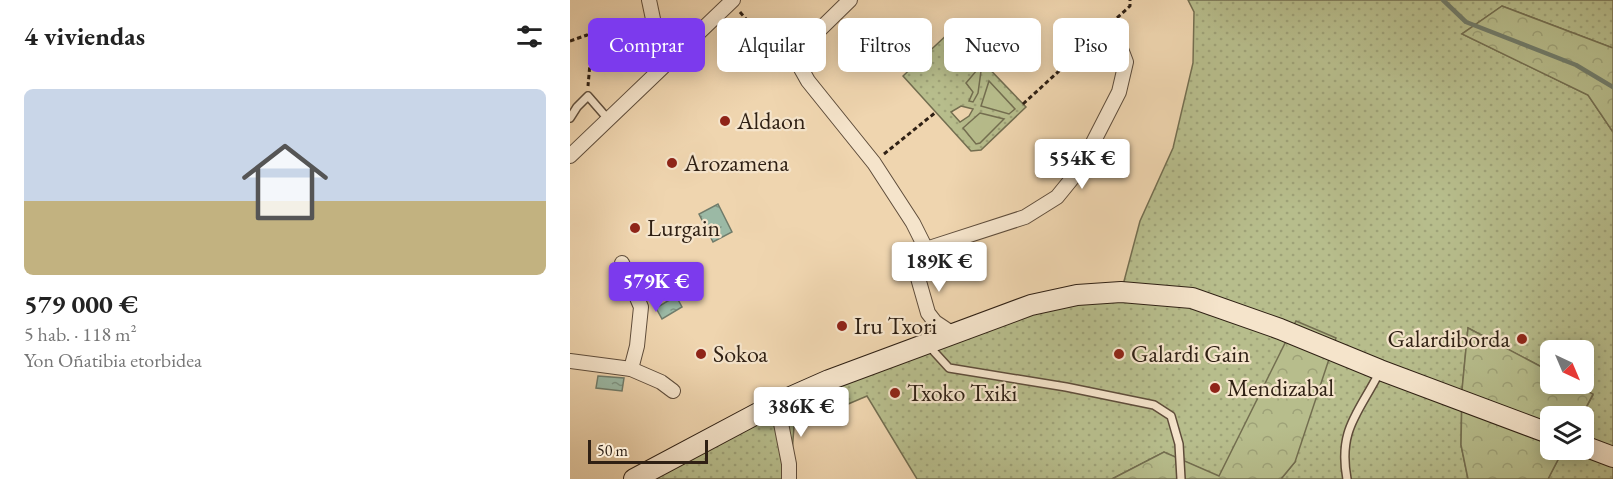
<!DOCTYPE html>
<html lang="es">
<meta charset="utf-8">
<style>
:root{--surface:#fff;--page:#f2f2f2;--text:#222;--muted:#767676;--line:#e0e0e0;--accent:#7c3aed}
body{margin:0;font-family:"EB Garamond",serif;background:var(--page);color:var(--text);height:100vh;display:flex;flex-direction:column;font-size:22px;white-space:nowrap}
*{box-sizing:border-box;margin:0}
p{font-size:20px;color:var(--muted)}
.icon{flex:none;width:33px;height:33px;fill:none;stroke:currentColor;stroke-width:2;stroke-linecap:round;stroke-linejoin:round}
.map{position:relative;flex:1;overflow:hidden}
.drawer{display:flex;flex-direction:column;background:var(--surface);width:570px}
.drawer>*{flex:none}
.guide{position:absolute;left:18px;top:18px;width:570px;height:54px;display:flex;gap:12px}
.needle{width:39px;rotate:136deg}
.tools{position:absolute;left:970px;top:340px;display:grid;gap:12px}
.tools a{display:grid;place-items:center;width:54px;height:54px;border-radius:9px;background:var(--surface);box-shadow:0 3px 15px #0003;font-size:30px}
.scale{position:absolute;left:18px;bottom:15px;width:120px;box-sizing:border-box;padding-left:6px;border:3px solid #2f2014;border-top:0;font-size:16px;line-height:21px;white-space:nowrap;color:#2f2014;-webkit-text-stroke:4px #f5e4cb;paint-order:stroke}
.price{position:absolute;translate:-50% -51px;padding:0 14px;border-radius:6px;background:#fff;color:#222;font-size:20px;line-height:39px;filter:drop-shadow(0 2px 3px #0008)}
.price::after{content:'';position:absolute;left:50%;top:36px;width:18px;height:14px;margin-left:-9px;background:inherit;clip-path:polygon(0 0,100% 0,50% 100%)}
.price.current{background:var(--accent);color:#fff}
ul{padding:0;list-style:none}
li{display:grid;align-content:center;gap:12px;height:318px;padding:0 24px}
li+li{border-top:2px solid var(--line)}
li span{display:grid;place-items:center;height:186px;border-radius:9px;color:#555}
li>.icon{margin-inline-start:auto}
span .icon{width:108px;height:108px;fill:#fffc;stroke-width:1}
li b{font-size:26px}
h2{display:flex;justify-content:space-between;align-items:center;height:72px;padding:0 24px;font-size:26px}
.tag{padding:0 21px;border-radius:9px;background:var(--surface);box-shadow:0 3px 15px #0003;font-size:21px;line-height:54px}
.tag.current{background:var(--accent);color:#fff}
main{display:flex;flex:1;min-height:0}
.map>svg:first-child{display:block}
</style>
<main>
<section class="drawer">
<h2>4 viviendas<svg class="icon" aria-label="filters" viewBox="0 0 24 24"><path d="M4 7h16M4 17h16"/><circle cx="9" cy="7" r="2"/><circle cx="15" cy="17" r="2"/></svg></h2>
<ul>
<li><span style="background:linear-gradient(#c9d6e8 60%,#c2b280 0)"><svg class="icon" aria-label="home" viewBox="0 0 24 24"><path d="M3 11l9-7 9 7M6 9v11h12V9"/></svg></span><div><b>579 000 €</b><p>5 hab. · 118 m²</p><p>Yon Oñatibia etorbidea</p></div></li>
</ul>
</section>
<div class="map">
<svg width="1043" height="479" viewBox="0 0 1043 479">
<defs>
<pattern id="grass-dots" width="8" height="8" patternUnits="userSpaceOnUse" patternTransform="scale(1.5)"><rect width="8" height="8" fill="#b7bd8c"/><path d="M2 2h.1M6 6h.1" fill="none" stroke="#9ea278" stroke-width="1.8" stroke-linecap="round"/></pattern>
<pattern id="forest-crowns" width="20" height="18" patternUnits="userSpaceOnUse" patternTransform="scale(1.5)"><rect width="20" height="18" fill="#b7bd8c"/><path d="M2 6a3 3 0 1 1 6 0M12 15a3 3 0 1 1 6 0" fill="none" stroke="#9ea278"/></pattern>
<pattern id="water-ripples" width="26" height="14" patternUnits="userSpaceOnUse" patternTransform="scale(1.5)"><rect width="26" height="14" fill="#9bb9a5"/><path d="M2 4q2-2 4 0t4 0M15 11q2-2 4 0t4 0" fill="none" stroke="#7f9685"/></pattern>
</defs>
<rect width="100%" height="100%" fill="#efd5af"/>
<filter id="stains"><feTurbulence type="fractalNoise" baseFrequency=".00333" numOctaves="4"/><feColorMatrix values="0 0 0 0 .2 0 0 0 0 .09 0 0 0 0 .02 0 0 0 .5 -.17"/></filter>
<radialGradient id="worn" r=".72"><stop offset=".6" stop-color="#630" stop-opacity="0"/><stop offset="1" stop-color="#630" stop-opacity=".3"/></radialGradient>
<g fill="url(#grass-dots)" stroke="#736e50" stroke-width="1.5" fill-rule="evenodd">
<path d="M618 0H1043V48L932 6 892 34 1018 95 1043 132V479H978L993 450H1014V417H1011L1023 395 1003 384H1014V351H981V372L898 328 892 390 891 445 898 479H711L725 462 649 477 594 452 542 479H347L297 396 224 427 220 479H64L279 373 553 285 570 221 603 148 623 63 624 12Z"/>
<path d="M382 30 456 107 411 150 401 151 333 76ZM391 106 403 109 399 116 390 122 381 112Z"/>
</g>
<g fill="url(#forest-crowns)" stroke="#736e50" stroke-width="1.5">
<path d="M932 6 1043 48V132L1018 95 892 34Z"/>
<path d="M726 321 766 338 725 462 711 479H542L594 452 649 476Z"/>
<path d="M898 328 981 372V384H1003L1023 394 1011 417H981V450H993L978 479H898L891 445 892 390Z"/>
</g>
<g fill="#b7bd8c" stroke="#736e50" stroke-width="1.5">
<path d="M407 70 411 71 408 93 403 102 399 101 403 92 396 83Z"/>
<path d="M419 81 445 109 439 114 411 106Z"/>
<path d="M410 113 434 119 410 143 406 144 393 128Z"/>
</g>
<g fill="url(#water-ripples)" stroke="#707c6b" stroke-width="1.5">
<path d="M148 204 162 232 143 242 129 214Z"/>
<path d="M106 296 112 307 92 319 86 308Z"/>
<path d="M28 376 54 378 52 391 26 388Z"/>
</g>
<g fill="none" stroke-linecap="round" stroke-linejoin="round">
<path stroke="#707c6b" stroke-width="4.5" d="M873 0 896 22 1006 65 1043 87"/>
<defs>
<g id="lane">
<path d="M0 118 7 107 18 96 38 119"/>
<path d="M358 345 379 368 496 387 584 405 601 416 609 444 611 479"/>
<path d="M777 479C768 430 788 414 809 373"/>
</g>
<g id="street">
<path d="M79 0 83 19"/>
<path d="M280 0 236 43 231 52 229 65 238 81 304 163 343 223 356 249"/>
<path d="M0 156 163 0"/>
<path d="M52 263 71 307 67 346 61 369"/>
<path d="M383 334 365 322 358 313 344 264 356 249 455 217 487 197 509 170 549 92 556 62 548 41"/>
<path d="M0 361 61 369 91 382 103 391"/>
<path d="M207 403 219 464V479"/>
</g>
<g id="secondary">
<path d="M1014 446 1043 457"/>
<path d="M64 479 207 403 259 380 461 305 507 295 551 292 622 298 710 329 810 370 981 434"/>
</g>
</defs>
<use href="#lane" stroke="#5f4d3b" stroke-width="10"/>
<use href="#street" stroke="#5f4d3b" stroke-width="16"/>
<use href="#secondary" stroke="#2f2014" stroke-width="22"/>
<g stroke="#2f2014" stroke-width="3" stroke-dasharray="4.5 3" stroke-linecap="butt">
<path d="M170 12 215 64"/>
<path d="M0 41 17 35 22 40 18 86"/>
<path d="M453 104 560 6V0"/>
<path d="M314 154 366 112"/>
</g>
<use href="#lane" stroke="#f5e4cb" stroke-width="7"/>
<use href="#street" stroke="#f5e4cb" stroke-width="14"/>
<use href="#secondary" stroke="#f5e4cb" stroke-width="20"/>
</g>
<g fill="#8f2418" stroke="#f5e4cb" stroke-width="2">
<circle cx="155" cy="121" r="6"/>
<circle cx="102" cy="163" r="6"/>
<circle cx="65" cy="228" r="6"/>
<circle cx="272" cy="326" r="6"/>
<circle cx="952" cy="339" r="6"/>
<circle cx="131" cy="354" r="6"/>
<circle cx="549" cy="354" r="6"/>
<circle cx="645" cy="388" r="6"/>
<circle cx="325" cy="393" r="6"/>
</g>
<g text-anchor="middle" stroke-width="4.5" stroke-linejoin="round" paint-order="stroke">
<g font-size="24" fill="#2f2014" stroke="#f5e4cb" text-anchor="start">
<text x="167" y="129">Aldaon</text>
<text x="114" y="171">Arozamena</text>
<text x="77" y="236">Lurgain</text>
<text x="284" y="334">Iru Txori</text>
<text x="940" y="347" text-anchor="end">Galardiborda</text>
<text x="143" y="362">Sokoa</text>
<text x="561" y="362">Galardi Gain</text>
<text x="657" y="396">Mendizabal</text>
<text x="337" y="401">Txoko Txiki</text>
</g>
</g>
<rect width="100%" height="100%" filter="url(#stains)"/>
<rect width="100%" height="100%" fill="url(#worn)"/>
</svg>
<div class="tools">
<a><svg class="needle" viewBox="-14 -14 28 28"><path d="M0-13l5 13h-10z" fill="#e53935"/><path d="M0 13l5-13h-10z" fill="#767676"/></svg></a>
<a><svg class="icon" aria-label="layers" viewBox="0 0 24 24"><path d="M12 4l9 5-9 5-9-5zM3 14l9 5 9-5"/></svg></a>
</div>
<div class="scale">50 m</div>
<b class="price" style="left:512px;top:190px">554K €</b>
<b class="price" style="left:369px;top:293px">189K €</b>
<b class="price current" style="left:86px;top:313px">579K €</b>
<b class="price" style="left:231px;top:438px">386K €</b>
<div class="guide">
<a class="tag current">Comprar</a>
<a class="tag">Alquilar</a>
<a class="tag">Filtros</a>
<a class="tag">Nuevo</a>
<a class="tag">Piso</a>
</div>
</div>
</main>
